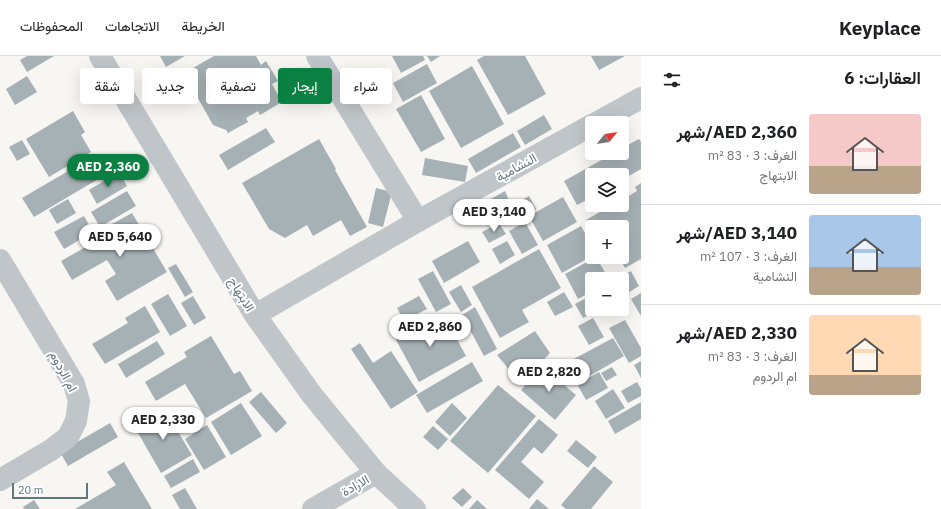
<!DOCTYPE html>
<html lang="ar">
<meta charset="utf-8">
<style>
:root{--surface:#fff;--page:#f2f2f2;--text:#202124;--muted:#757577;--line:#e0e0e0;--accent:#0b8043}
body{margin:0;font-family:"IBM Plex Sans",Vazirmatn,sans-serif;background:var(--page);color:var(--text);direction:rtl;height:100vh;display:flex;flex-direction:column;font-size:15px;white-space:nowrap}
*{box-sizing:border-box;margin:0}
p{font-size:13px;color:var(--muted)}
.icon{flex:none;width:22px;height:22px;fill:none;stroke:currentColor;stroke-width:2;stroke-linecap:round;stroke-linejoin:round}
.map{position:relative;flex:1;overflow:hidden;direction:ltr}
.drawer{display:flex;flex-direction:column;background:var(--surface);width:300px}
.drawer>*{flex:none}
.guide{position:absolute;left:12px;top:12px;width:380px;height:36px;direction:rtl;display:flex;gap:8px}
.needle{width:26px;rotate:60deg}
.tools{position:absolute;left:585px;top:60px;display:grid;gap:8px}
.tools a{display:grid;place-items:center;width:44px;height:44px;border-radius:4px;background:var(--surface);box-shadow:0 4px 16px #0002;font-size:20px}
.scale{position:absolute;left:12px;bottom:10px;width:76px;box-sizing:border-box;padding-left:4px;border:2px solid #61767f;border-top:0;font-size:11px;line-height:14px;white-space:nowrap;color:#61767f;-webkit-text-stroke:3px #fff;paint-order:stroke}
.price{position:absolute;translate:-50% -34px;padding:0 9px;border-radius:14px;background:#fff;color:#222;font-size:13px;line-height:26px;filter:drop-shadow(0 1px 2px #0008)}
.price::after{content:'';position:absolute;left:50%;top:24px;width:12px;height:9px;margin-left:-6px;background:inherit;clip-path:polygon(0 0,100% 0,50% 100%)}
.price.current{background:var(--accent);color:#fff}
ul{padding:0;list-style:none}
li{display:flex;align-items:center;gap:12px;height:100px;padding:0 20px}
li+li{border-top:1px solid var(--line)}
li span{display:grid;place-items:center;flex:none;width:112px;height:80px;border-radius:4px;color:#555}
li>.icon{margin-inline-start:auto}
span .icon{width:48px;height:48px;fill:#fffc;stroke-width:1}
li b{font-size:17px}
h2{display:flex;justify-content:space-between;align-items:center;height:48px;padding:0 20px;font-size:17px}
.pill{padding:0 14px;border-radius:4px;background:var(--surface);box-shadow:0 4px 16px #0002;font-size:14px;line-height:36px}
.pill.current{background:var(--accent);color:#fff}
header{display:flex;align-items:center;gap:24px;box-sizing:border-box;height:56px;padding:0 20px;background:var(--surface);border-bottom:1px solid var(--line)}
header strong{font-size:19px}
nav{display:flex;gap:22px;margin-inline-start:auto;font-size:14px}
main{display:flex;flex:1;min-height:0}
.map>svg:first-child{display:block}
</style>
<header>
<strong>Keyplace</strong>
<nav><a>الخريطة</a><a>الاتجاهات</a><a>المحفوظات</a></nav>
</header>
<main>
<section class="drawer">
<h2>العقارات: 6<svg class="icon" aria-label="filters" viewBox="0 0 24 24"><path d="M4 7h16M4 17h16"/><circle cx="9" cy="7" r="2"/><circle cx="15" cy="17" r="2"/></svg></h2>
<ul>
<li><span style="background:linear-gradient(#f6c9c9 65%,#b9a48a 0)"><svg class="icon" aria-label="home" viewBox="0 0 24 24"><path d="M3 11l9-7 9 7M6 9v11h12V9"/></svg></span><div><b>AED 2,360/شهر</b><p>الغرف: 3 · 83 m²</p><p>الابتهاج</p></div></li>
<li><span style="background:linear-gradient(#a9c7e8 65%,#b9a48a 0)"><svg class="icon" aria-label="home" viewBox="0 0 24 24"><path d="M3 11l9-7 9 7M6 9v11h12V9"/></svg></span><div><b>AED 3,140/شهر</b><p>الغرف: 3 · 107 m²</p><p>النشامية</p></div></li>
<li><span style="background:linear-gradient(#ffd9b3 75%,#b9a48a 0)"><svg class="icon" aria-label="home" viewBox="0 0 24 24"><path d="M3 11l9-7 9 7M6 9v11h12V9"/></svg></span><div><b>AED 2,330/شهر</b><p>الغرف: 3 · 83 m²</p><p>ام الردوم</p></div></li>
</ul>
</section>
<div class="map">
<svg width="641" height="453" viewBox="0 0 641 453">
<rect width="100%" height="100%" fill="#f7f6f3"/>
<g fill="#a6b1b5">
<path d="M27 0H54L27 16 20 4Z"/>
<path d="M160 0H185L166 11Z"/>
<path d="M214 0H256L261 9 266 5 278 25 272 28 282 46 260 59 258 55 246 62 248 66 228 77 226 74 213 69 184 17Z"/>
<path d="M392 0H423L425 4 401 17Z"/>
<path d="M427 0H440L431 6Z"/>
<path d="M484 0H525L546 38 508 59 477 4Z"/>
<path d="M591 0H625L599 14Z"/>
<path d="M427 8 437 27 403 46 393 27Z"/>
<path d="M472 10 504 68 461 92 429 35Z"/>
<path d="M27 20 37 36 15 49 6 33Z"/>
<path d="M421 39 445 83 421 96 396 53Z"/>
<path d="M73 55 85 76 81 79 91 96 49 121 26 83Z"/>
<path d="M544 59 552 73 525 89 517 75Z"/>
<path d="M266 72 275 86 228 114 219 99Z"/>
<path d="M513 77 521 91 476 117 468 103Z"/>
<path d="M319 83 336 113 335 114 367 171 350 180 341 164 313 180 307 169 285 182 269 173 242 127Z"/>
<path d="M639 83 641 86V113L622 124V119H592V141L577 149 564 125 614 97H622V92Z"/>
<path d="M22 84 30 98 17 105 9 91Z"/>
<path d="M94 100 105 119 34 161 22 142Z"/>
<path d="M425 102 468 110 465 126 422 119Z"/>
<path d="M119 116 127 130 97 148 89 134Z"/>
<path d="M641 127V203L625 212 619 201H622V171H592V174L586 164 612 149H622V144L637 135 635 131Z"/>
<path d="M376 132 392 136 383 171 368 167Z"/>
<path d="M127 135 136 150 100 171 91 156Z"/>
<path d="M505 135 509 144 495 152 499 159 484 168 475 152Z"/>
<path d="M529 140 536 153 527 157 520 145Z"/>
<path d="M563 141 577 166 543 185 529 160Z"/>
<path d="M68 143 76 157 57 168 49 154Z"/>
<path d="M132 157 167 216 117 245 105 225 116 218 107 204 72 224 61 205 105 180 101 174Z"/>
<path d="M84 160 93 176 64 193 54 176Z"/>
<path d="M525 166 538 189 522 198 509 175Z"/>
<path d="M499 167 506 178 489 187 482 176Z"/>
<path d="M581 170 592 190V200L562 217 547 189Z"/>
<path d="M468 185 480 206 444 227 432 205Z"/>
<path d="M507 185 515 199 500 208 492 193Z"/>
<path d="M539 193 561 232 522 254 529 266 500 282 472 231Z"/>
<path d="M596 201 609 223H592V235L578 243 565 218Z"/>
<path d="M176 208 193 236 185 241 168 212Z"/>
<path d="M433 215 451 248 436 256 418 223Z"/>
<path d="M631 215 639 230 626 238 622 230V223H616Z"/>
<path d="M461 229 472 249 461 256 449 236Z"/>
<path d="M564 236 573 251 555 260 547 246Z"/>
<path d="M641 237V260L631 243Z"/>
<path d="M168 238 187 270 170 280 151 248Z"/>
<path d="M592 239V253H599L583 262 575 248Z"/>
<path d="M193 240 206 262 194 269 181 247Z"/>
<path d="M419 240 427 253 404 265 397 252Z"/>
<path d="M145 250 160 276 105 308 92 288 128 267 125 262Z"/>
<path d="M475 251 497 293 484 300 462 259Z"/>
<path d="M422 261 428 273 446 263 466 300 419 326 396 284 407 278 403 271Z"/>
<path d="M593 262 604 281 589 289 578 270Z"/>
<path d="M625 264 641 292V300L629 307 609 272Z"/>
<path d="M535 275 550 297 521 328 497 299Z"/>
<path d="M211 280 234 318 240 315 252 335 206 362 185 328 156 345 145 326 187 301 184 296Z"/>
<path d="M613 282 624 300 581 325 570 305Z"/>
<path d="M157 285 165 298 126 322 118 308Z"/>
<path d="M360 287 373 307 391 295 418 336 391 353 351 293Z"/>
<path d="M641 305V322L634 309Z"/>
<path d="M472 306 483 325 427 357 416 339Z"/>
<path d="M542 310 576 339 555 364 521 334Z"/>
<path d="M612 311 617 319 606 325 601 317Z"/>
<path d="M599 316 608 332 586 344 577 328Z"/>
<path d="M637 326 641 333V340L628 347 621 335Z"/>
<path d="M498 329 536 360 488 417 450 385Z"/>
<path d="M613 333 625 352 606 363 595 345Z"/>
<path d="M261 336 287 367 276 377 249 346Z"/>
<path d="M641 346V363L615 378 608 365Z"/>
<path d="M241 347 262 380 231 399 211 366Z"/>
<path d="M452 347 467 362 450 380 435 366Z"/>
<path d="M164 352 192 399 161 417 134 370Z"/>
<path d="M539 363 558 379 542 398 534 391 521 406 544 426 529 443 495 414Z"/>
<path d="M110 367 118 381 68 410 60 396Z"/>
<path d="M207 369 226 401 204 414 185 383Z"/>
<path d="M433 370 448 383 438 394 423 381Z"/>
<path d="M576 384 597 401 588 412 567 395Z"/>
<path d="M193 403 200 416 171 432 164 420Z"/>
<path d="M124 406 152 453H75L116 429 107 416Z"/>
<path d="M594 410 613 426 591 453H566L561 449Z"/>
<path d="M185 432 197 453H180L172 439Z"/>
<path d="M463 432 472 441 462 451 452 442Z"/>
<path d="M537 443 549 453H529Z"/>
<path d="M34 444 40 453H24L23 451Z"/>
<path d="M477 444 487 453H469Z"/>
</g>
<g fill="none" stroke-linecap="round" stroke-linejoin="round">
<g stroke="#bfc5c8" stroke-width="22">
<path d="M100 0 255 259 312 339 376 417 415 453"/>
<path d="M317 0 418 165"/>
<path d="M596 67 641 42"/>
<path d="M0 204 74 328 79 345 76 365 68 381 51 394 0 424"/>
<path d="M255 259 418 165 592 69"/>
<path d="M313 453 376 417"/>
</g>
</g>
<g text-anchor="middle" stroke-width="4" stroke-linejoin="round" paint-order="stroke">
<g font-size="13" fill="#61767f" stroke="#fff">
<text transform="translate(516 111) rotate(-29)" y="5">النشامية</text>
<text transform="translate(242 238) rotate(59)" y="5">الابتهاج</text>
<text transform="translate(64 315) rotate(62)" y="5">ام الردوم</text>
<text transform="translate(355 429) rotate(-30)" y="5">الارادة</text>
</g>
</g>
</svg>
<div class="tools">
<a><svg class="needle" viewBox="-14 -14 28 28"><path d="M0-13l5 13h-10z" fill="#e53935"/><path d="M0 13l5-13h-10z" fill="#757577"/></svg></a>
<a><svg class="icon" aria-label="layers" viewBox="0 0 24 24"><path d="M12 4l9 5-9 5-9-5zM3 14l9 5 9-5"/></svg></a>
<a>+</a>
<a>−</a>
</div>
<div class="scale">20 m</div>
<b class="price current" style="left:108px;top:132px">AED 2,360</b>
<b class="price" style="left:494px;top:177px">AED 3,140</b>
<b class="price" style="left:120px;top:202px">AED 5,640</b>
<b class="price" style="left:430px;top:292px">AED 2,860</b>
<b class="price" style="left:549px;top:337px">AED 2,820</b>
<b class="price" style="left:163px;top:385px">AED 2,330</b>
<div class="guide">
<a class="pill">شراء</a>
<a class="pill current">إيجار</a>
<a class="pill">تصفية</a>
<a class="pill">جديد</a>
<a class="pill">شقة</a>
</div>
</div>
</main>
